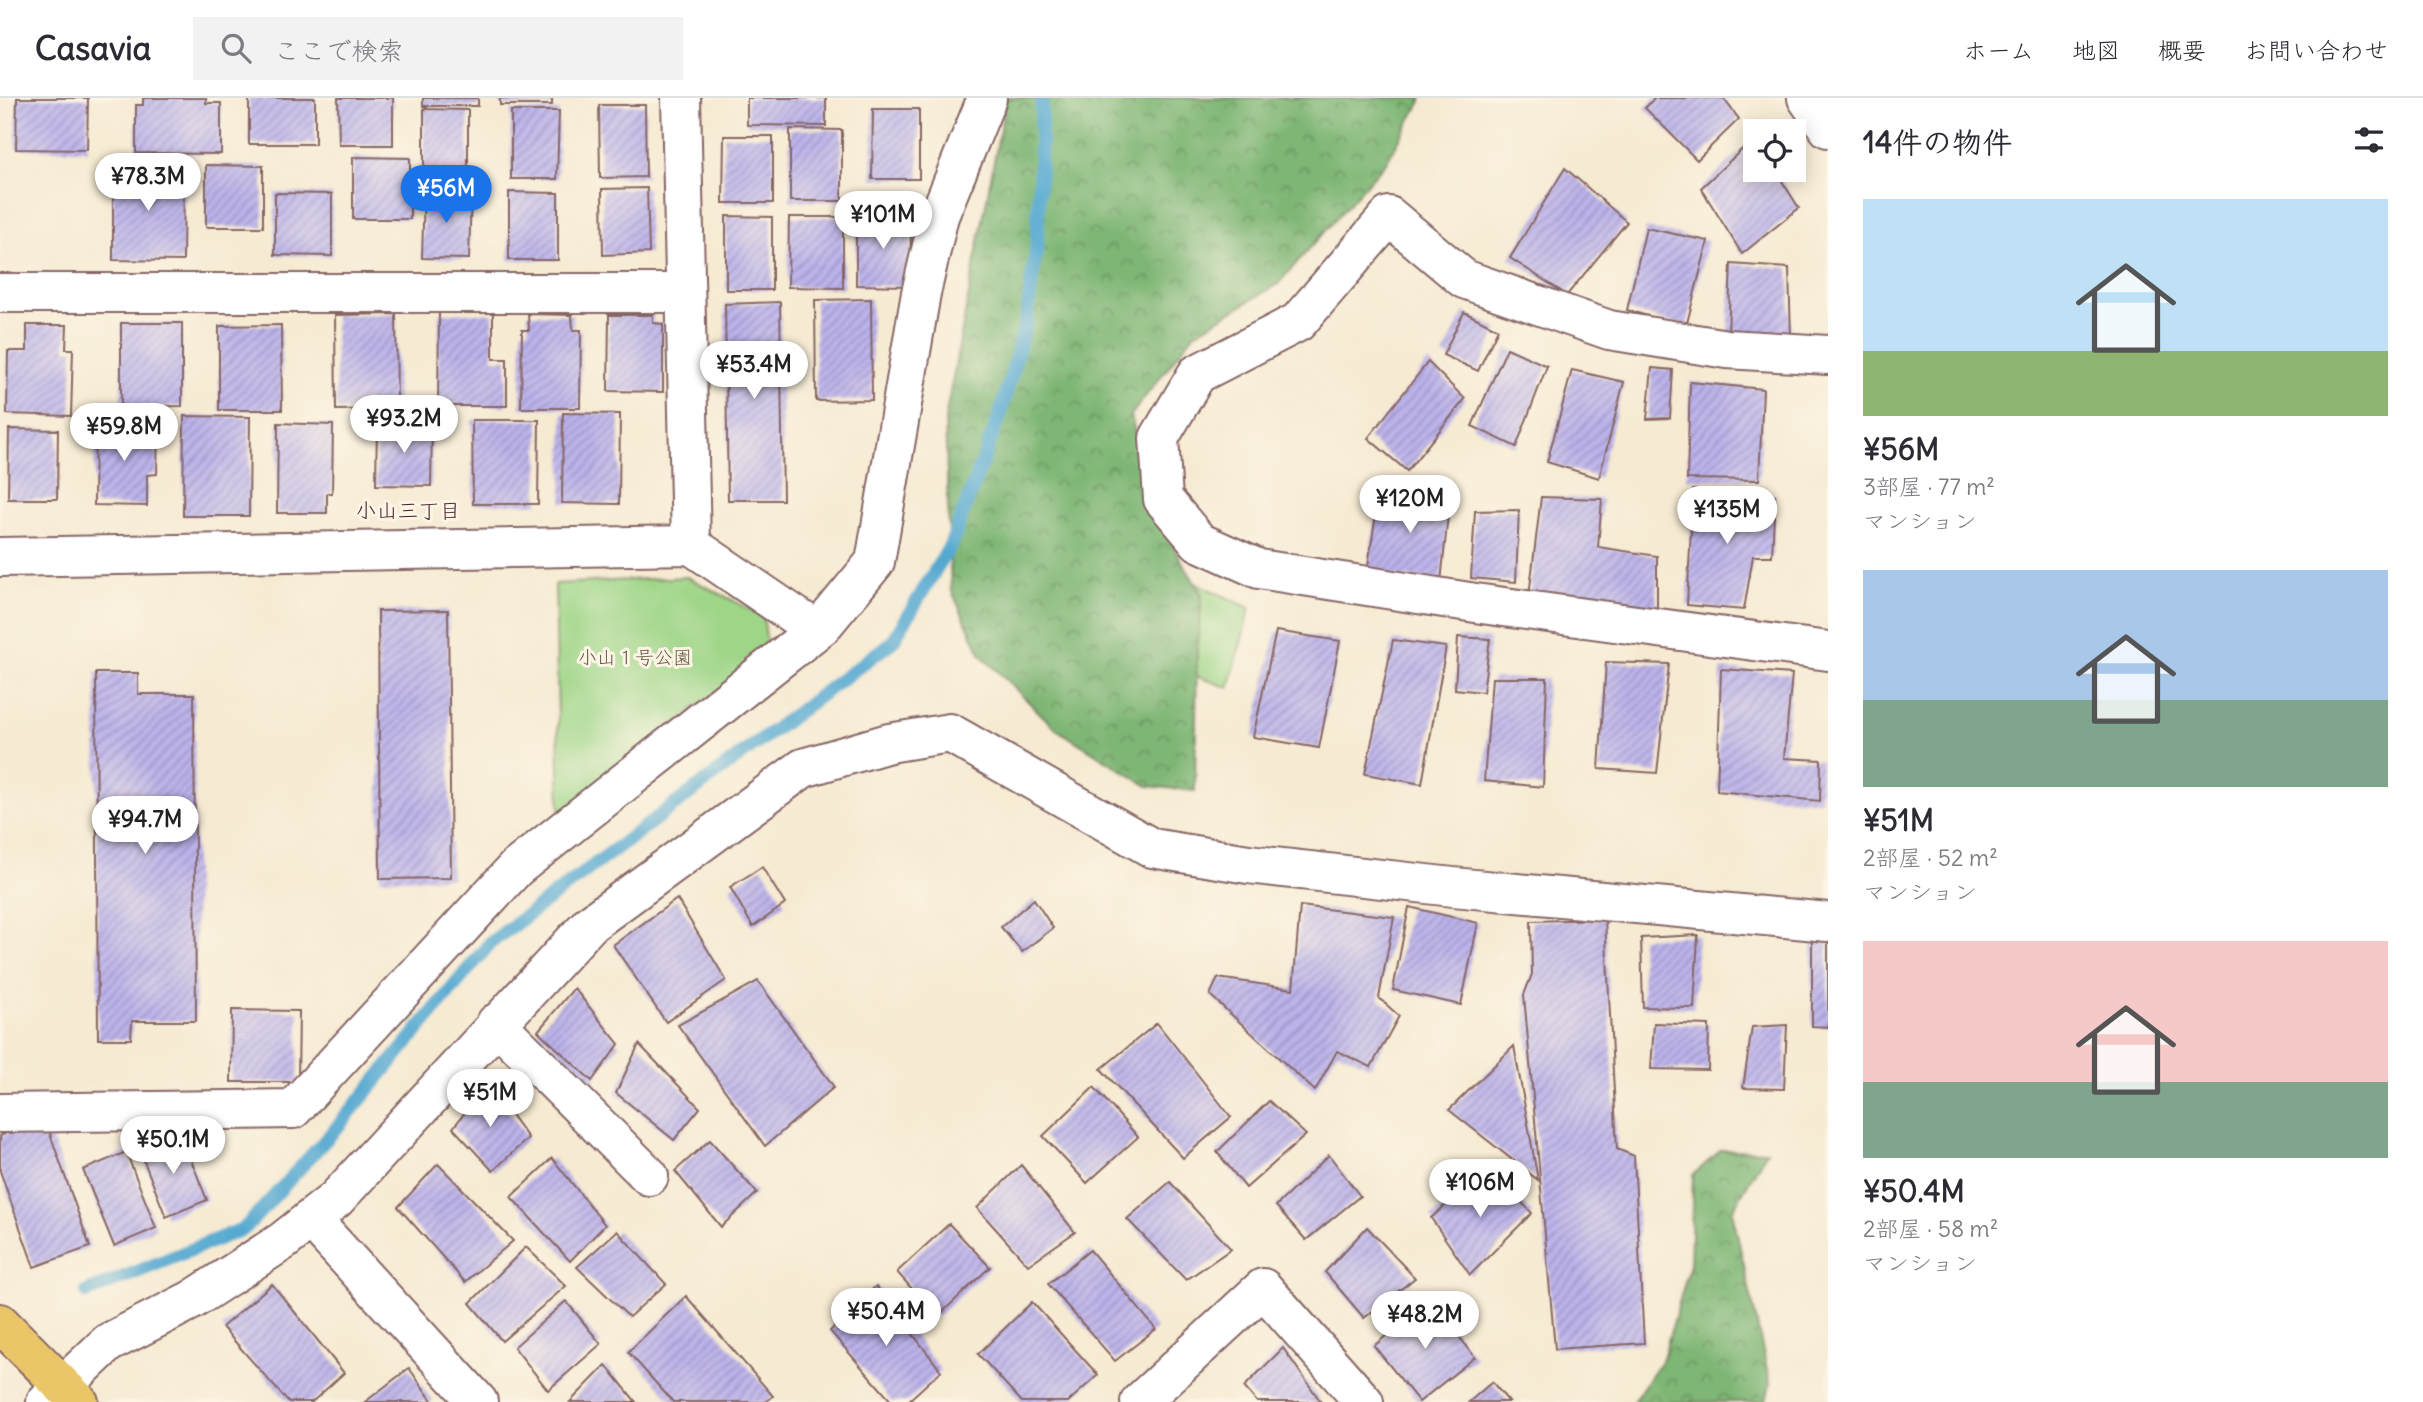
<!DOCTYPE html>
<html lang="ja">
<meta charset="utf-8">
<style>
:root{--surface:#fff;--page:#f2f2f3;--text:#2b2b33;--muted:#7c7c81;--line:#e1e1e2;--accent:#1a73e8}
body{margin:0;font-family:Delius,"Klee One",sans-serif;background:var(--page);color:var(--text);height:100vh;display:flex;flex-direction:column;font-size:26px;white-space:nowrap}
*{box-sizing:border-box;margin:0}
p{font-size:23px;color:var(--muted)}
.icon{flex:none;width:38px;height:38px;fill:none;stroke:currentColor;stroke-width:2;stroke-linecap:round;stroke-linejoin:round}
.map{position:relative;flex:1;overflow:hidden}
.sheet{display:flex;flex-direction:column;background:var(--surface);width:595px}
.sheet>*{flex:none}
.fabs{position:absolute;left:1743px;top:21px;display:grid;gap:14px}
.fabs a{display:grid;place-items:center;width:63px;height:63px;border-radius:0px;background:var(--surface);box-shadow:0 4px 18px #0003;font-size:35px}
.price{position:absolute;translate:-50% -60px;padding:0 16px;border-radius:24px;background:#fff;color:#222;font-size:23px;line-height:46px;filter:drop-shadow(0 2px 4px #0008)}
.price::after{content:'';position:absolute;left:50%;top:42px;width:21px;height:16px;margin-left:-10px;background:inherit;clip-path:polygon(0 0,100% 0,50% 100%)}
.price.on{background:var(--accent);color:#fff}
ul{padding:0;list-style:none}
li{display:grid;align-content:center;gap:14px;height:371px;padding:0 35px}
li span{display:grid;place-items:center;height:217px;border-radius:0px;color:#555}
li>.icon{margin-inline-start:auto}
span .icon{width:126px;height:126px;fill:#fffc;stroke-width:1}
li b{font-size:30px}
h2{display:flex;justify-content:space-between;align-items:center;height:84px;padding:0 35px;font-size:30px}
header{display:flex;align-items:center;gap:42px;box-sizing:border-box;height:98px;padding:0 35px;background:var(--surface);border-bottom:2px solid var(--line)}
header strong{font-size:33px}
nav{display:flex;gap:38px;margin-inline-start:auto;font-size:24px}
.search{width:490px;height:63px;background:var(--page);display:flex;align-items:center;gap:18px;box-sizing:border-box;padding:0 24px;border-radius:0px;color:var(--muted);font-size:26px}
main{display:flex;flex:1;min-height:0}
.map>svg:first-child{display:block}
</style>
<header>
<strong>Casavia</strong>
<div class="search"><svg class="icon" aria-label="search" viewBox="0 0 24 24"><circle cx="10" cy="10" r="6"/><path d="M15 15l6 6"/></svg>ここで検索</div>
<nav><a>ホーム</a><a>地図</a><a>概要</a><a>お問い合わせ</a></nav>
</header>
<main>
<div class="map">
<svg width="1828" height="1304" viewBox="0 0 1828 1304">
<defs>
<pattern id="forest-crowns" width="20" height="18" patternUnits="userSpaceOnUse" patternTransform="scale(1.75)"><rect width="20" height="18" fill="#7eb674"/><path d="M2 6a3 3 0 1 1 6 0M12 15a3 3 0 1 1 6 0" fill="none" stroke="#69935f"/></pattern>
<pattern id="building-hatch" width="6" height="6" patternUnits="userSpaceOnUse" patternTransform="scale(1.75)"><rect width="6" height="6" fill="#bcb3eb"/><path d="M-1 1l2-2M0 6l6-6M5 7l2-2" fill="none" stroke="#9b91bf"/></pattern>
</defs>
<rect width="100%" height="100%" fill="#fcf5e5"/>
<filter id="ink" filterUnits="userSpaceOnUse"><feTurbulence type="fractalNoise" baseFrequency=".0143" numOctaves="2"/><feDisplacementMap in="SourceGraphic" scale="14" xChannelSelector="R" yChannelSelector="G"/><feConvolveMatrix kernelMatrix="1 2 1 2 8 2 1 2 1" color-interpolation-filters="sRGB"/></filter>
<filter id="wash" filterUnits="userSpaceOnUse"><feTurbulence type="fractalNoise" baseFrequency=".00686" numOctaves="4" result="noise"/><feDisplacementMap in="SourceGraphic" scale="28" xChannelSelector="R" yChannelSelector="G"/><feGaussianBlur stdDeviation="1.57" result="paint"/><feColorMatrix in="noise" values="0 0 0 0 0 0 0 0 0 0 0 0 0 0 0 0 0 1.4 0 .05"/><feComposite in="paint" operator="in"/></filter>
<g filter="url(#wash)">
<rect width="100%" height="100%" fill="#f6ead2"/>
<g fill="#9ed587" stroke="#747a59" stroke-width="2">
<path d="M1178 477 1250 510 1229 590 1174 570Z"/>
<path d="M687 479 763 518 768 553 560 716 555 486Z"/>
</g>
<g fill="url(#forest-crowns)" stroke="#646a50" stroke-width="2">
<path d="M1006 0H1423L1387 63 1278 186 1195 235 1131 317 1152 413 1202 497 1197 551 1195 693 1148 688 1056 631 981 557 951 491 945 321Z"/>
<path d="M1721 1052 1767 1053 1732 1113 1770 1285 1766 1304H1633L1663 1260 1690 1167 1693 1077Z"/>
</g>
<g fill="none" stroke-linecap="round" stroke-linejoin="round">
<path stroke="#55a9d1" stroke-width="14" d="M87 1194 245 1130 340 1026 490 845 893 543 951 446 1000 317 1026 223 1037 147 1042 0"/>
</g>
<g id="blocks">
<g fill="url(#building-hatch)">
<path d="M17 0H88L87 52 16 51Z"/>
<path d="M143 0H206V5H221V56L136 55V7H143Z"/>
<rect x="249" y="0" width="66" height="46"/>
<path d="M338 0H393V47H339Z"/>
<rect x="423" y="0" width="55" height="8"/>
<rect x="500" y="0" width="52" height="7"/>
<path d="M747 0H826V28L747 27Z"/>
<path d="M1655 0H1723L1739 21 1697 62 1645 10Z"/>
<path d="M599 7H645L646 79 600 80Z"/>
<path d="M424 11 468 12V81H424Z"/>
<path d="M873 11H919V81H872Z"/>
<path d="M511 13H559L557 81H511Z"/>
<path d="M790 31 842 32V103H790Z"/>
<path d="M724 38H773V105H723Z"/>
<path d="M1754 40 1755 72H1775L1799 110 1742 156 1701 90Z"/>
<path d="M353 59 410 60V121H353Z"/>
<path d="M113 67 184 68 183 163 113 162Z"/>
<path d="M206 67 263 68V129H206Z"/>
<path d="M1565 70 1627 124 1567 197 1510 160Z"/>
<path d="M647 90 649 155 603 157 602 91Z"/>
<path d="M424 92 471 94 469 161 422 160Z"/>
<path d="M509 94 558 95V162H509Z"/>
<path d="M275 95 332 96V158L275 157Z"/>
<path d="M726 118 772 119V192H726Z"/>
<path d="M789 119H843V190L788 189Z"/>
<path d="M856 119 911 120 910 188 856 187Z"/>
<path d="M1646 130 1708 143 1686 229 1627 212Z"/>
<path d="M1731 166 1789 170 1791 240 1728 237Z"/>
<path d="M871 201 872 302 816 303 815 202Z"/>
<path d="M780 204 783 402H728L725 206Z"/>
<path d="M1464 214 1498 231 1478 273 1443 257Z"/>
<path d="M439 215H493V261H507V308H438Z"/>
<path d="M396 216 397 311 336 312 335 217Z"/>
<path d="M528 216 572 217 573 232H581L580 310H521L522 232H529Z"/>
<path d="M609 217H653V225L663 226V294L608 293Z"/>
<path d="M121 225H182V308L121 309Z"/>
<path d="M27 227H67L66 251H73L71 318 7 316 8 253H27Z"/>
<path d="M281 227 282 312H219V228Z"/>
<path d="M1507 250 1547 268 1516 349 1472 328Z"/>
<path d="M1428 264 1465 301 1407 373 1368 340Z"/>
<path d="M1652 270 1673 272 1670 320 1647 321Z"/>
<path d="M1572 272 1624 284 1599 380 1547 364Z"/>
<path d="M1690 284 1763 291 1759 382 1687 381Z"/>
<path d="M563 315 620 316 619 406 562 405Z"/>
<path d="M184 318 250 319 249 418H183Z"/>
<path d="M472 322H539L538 406H473Z"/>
<path d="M95 325 158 326 157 376 147 377V408L94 407Z"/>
<path d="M278 325 333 327 332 395H327V415H277Z"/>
<path d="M377 326 432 327 431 388 376 387Z"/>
<path d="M9 331 58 332 57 401H8Z"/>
<path d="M1380 390 1450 397 1441 484 1367 474Z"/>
<path d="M1693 392 1775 397 1772 458H1753L1744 512 1687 507Z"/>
<path d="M1541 399 1602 401 1598 449 1657 458V515L1529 498Z"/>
<path d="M1519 412 1516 484 1471 480 1475 413Z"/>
<path d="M448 512 451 780 380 781 378 513Z"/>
<path d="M1276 533 1340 543 1319 650 1253 639Z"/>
<path d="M1458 539 1490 541 1483 594 1455 591Z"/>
<path d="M1393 542 1446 549 1422 686 1365 676Z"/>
<path d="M1606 564 1669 566 1657 675 1599 671Z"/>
<path d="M1721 571 1792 576 1784 660 1821 662 1820 703 1717 693Z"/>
<path d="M96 575H138V596H194L196 923H132L131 941H98Z"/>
<path d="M1492 580H1547L1543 689 1484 683Z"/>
<path d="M762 769 785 806 753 829 730 789Z"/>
<path d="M677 801 726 882 666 924 613 847Z"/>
<path d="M1034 801 1053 830 1022 854 1001 829Z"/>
<path d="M1300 808 1394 819 1379 900 1399 918 1371 969 1337 953 1315 993 1210 897 1218 880 1293 891Z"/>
<path d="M1409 809 1478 825 1461 907 1393 892Z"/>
<path d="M1605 821 1617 1051 1634 1058 1644 1245 1555 1251 1524 897 1532 876 1531 823Z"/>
<path d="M1698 837 1694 910 1643 909 1641 840Z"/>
<path d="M1812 840H1828V929L1812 928Z"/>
<path d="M758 883 834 989 765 1048 678 927Z"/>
<path d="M574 890 619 946 592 983 538 933Z"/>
<path d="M232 912 299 913 298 984H231Z"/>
<path d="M1157 925 1231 1019 1183 1060 1101 971Z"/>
<path d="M1654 925 1709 927 1708 972 1651 971Z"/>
<path d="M1787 927 1784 991 1743 990 1752 929Z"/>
<path d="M639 946 700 1010 674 1042 616 995Z"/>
<path d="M1514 948 1538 1082 1449 1012Z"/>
<path d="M488 985 528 1040 493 1073 453 1030Z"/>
<path d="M1094 989 1138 1039 1087 1085 1043 1038Z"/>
<path d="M1269 1003 1306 1037 1246 1090 1217 1054Z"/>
<path d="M49 1033 90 1149 34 1169 0 1073V1038L8 1034Z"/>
<path d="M181 1037 207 1102 166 1119 140 1053Z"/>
<path d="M710 1042 757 1095 721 1129 675 1073Z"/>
<path d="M126 1054 156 1130 114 1148 83 1072Z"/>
<path d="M1329 1057 1360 1098 1306 1142 1276 1108Z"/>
<path d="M552 1060 605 1127 570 1163 511 1099Z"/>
<path d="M438 1066 513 1143 465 1184 398 1109Z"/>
<path d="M1021 1067 1075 1134 1028 1167 977 1110Z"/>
<path d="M1488 1070 1532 1115 1470 1177 1431 1120Z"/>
<path d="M1170 1084 1231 1151 1186 1182 1127 1121Z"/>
<path d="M949 1126 990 1169 937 1219 897 1174Z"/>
<path d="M1367 1129 1415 1180 1364 1220 1325 1174Z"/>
<path d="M617 1133 666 1186 629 1219 577 1169Z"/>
<path d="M526 1149 566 1188 502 1243 470 1205Z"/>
<path d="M1090 1152 1156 1231 1115 1263 1048 1186Z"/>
<path d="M272 1186 344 1275 312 1304H288L222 1229Z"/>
<path d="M876 1188 941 1273 907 1304H892L830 1233Z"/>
<path d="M686 1198 773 1298 765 1304H673L628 1254Z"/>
<path d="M1430 1201 1475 1259 1419 1304 1374 1248Z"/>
<path d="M566 1203 601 1246 548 1292 514 1249Z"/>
<path d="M1032 1204 1098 1277 1068 1304H1022L978 1256Z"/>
<path d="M1283 1250 1321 1304H1257L1244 1289Z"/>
<path d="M606 1267 636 1304H570Z"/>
<path d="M409 1270 433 1304H365Z"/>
<path d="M1492 1284 1509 1304H1469Z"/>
</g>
</g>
</g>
<g filter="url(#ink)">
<use href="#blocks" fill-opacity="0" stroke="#866665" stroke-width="2"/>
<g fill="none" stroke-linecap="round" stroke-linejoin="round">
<defs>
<g id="minor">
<path d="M681 0 691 447"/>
<path d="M1807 0 1828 30"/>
<path d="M0 195H685"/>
<path d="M1828 257 1727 251 1609 232 1464 181 1389 118 1298 224 1197 276 1159 340 1163 401 1199 444 1259 471 1482 506 1828 553"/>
<path d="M0 459 691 447 816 532"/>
<path d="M496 925 649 1078"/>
<path d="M0 1015 293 1011 516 770 823 527 875 464 921 195 939 118 987 0"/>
<path d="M311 1121 478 1304"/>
<path d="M46 1304 108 1245 192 1202 283 1143 336 1101 590 826 803 670 889 645 950 635 1152 750 1248 766 1453 789 1828 824"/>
<path d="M1140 1304 1263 1190 1364 1304"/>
</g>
<path id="major" d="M0 1225 79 1304"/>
</defs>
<use href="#minor" stroke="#866665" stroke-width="42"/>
<use href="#major" stroke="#866665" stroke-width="42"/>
<use href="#minor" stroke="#fff" stroke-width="38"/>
<use href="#major" stroke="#eac669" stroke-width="38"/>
</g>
</g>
<g text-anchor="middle" stroke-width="6" stroke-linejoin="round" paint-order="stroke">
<g font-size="19" fill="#635647" stroke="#fcf5e5">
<text x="635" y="566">小山１号公園</text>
</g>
<g font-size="21" fill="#4a1f2b" stroke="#fcf5e5">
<text x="408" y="420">小山三丁目</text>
</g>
</g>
</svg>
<div class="fabs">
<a><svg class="icon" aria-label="locate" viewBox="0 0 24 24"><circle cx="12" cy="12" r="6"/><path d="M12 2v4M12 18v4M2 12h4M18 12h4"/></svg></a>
</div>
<b class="price" style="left:148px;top:115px">¥78.3M</b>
<b class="price on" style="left:446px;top:127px">¥56M</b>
<b class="price" style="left:883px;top:153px">¥101M</b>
<b class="price" style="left:754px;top:303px">¥53.4M</b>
<b class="price" style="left:404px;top:357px">¥93.2M</b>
<b class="price" style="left:124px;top:365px">¥59.8M</b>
<b class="price" style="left:1410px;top:437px">¥120M</b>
<b class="price" style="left:1727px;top:448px">¥135M</b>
<b class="price" style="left:145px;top:758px">¥94.7M</b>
<b class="price" style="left:490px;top:1031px">¥51M</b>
<b class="price" style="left:173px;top:1078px">¥50.1M</b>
<b class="price" style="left:1480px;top:1121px">¥106M</b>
<b class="price" style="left:886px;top:1250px">¥50.4M</b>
<b class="price" style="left:1425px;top:1253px">¥48.2M</b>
</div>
<section class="sheet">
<h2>14件の物件<svg class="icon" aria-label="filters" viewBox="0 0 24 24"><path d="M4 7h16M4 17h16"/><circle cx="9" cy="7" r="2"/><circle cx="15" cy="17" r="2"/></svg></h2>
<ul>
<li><span style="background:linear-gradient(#bfe0f5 70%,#8fb573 0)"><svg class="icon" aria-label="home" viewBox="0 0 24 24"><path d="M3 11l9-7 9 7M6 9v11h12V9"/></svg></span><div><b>¥56M</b><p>3部屋 · 77 m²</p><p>マンション</p></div></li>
<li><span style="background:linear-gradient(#a9c7e8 60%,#7fa58c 0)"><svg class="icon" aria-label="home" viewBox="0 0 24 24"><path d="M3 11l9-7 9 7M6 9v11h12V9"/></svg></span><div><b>¥51M</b><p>2部屋 · 52 m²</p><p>マンション</p></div></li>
<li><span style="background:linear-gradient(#f6c9c9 65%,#7fa58c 0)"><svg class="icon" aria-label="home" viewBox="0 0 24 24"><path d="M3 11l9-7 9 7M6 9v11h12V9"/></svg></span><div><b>¥50.4M</b><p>2部屋 · 58 m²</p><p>マンション</p></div></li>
</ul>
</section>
</main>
